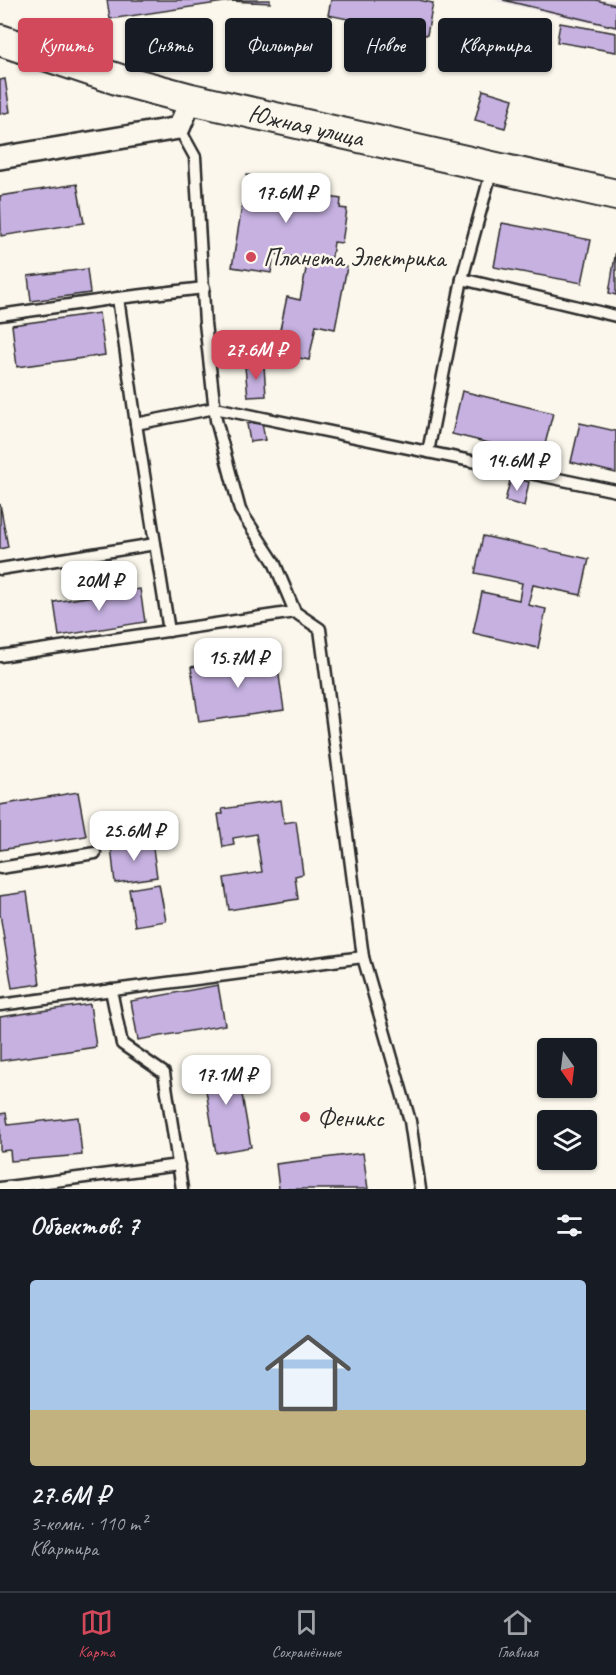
<!DOCTYPE html>
<html lang="ru">
<meta charset="utf-8">
<style>
:root{--surface:#171b24;--page:#20242c;--text:#f1f3f6;--muted:#9ea1a6;--line:#363941;--accent:#d1495b}
body{margin:0;font-family:Caveat,sans-serif;background:var(--page);color:var(--text);height:100vh;display:flex;flex-direction:column;font-size:22px;white-space:nowrap}
*{box-sizing:border-box;margin:0}
p{font-size:20px;color:var(--muted)}
.icon{flex:none;width:33px;height:33px;fill:none;stroke:currentColor;stroke-width:2;stroke-linecap:round;stroke-linejoin:round}
.map{position:relative;height:1189px;overflow:hidden}
.side{display:flex;flex-direction:column;background:var(--surface);flex:1}
.side>*{flex:none}
.guide{position:absolute;left:18px;top:18px;width:580px;height:54px;display:flex;gap:12px}
.needle{width:39px;rotate:166deg}
.tools{position:absolute;left:537px;top:1038px;display:grid;gap:12px}
.tools a{display:grid;place-items:center;width:60px;height:60px;border-radius:6px;background:var(--surface);box-shadow:0 2px 4px #0004;font-size:30px}
.price{position:absolute;translate:-50% -51px;padding:0 14px;border-radius:12px;background:#fff;color:#222;font-size:20px;line-height:39px;filter:drop-shadow(0 2px 3px #0008)}
.price::after{content:'';position:absolute;left:50%;top:36px;width:18px;height:14px;margin-left:-9px;background:inherit;clip-path:polygon(0 0,100% 0,50% 100%)}
.price.current{background:var(--accent);color:#fff}
ul{padding:0;list-style:none}
li{display:grid;align-content:center;gap:12px;height:318px;padding:0 30px}
li span{display:grid;place-items:center;height:186px;border-radius:6px;color:#555}
li>.icon{margin-inline-start:auto}
span .icon{width:108px;height:108px;fill:#fffc;stroke-width:1}
li b{font-size:26px}
h2{display:flex;justify-content:space-between;align-items:center;height:72px;padding:0 30px;font-size:26px}
.pill{padding:0 21px;border-radius:6px;background:var(--surface);box-shadow:0 2px 4px #0004;font-size:21px;line-height:54px}
.pill.current{background:var(--accent);color:#fff}
.dock{display:flex;justify-content:space-around;align-items:center;height:84px;border-top:2px solid var(--line);background:var(--surface);font-size:16px;color:var(--muted)}
.dock a{display:grid;justify-items:center;gap:3px}
.dock .current{color:var(--accent)}
.map>svg:first-child{display:block}
</style>
<div class="map">
<svg width="616" height="1189" viewBox="0 0 616 1189">
<rect width="100%" height="100%" fill="#fbf7ec"/>
<filter id="ink" filterUnits="userSpaceOnUse"><feTurbulence type="fractalNoise" baseFrequency=".0167" numOctaves="2"/><feDisplacementMap in="SourceGraphic" scale="12" xChannelSelector="R" yChannelSelector="G"/><feConvolveMatrix kernelMatrix="1 2 1 2 8 2 1 2 1" color-interpolation-filters="sRGB"/></filter>
<g filter="url(#ink)">
<path fill="#ebe2e9" d="M492 0H616V29Z"/>
<g fill="#c6b1e1" stroke="#2b2b2b" stroke-width="1.5">
<path d="M107 0H270V3L231 1 110 19Z"/>
<path d="M331 0H419L433 3 427 35 328 15Z"/>
<path d="M503 0H596L616 5V27Z"/>
<path d="M560 23 616 33V52L557 42Z"/>
<path d="M5 79 10 112 0 114V80Z"/>
<path d="M483 90 513 99 505 128 475 120Z"/>
<path d="M247 175 312 185 310 194 341 199 340 208 347 209 342 243 334 242 331 263 274 254 271 273 232 267Z"/>
<path d="M77 184 84 223 1 236 0 196Z"/>
<path d="M502 223 591 240 582 283 494 267Z"/>
<path d="M616 250V295L609 293Z"/>
<path d="M308 259 347 267 335 329 316 325 309 360 275 353 287 297 300 300Z"/>
<path d="M87 269 90 293 31 301 28 276Z"/>
<path d="M99 313 105 355 17 367 12 325Z"/>
<path d="M264 366 266 396 248 397 245 367Z"/>
<path d="M462 391 553 413 542 456 452 434Z"/>
<path d="M262 422 265 440 250 442 247 424Z"/>
<path d="M580 423 616 431V473L571 462Z"/>
<path d="M511 477 529 482 524 506 505 501Z"/>
<path d="M0 504 8 547 0 549Z"/>
<path d="M483 536 589 559 581 595 533 585 528 605 546 609 538 648 473 633 482 592 519 600 522 583 475 573Z"/>
<path d="M140 589 145 622 59 636 54 602Z"/>
<path d="M276 655 284 710 199 722 191 667Z"/>
<path d="M78 792 86 836 0 850V805Z"/>
<path d="M281 800 284 823 296 821 303 874 295 876 298 899 229 910 224 878 262 872 256 834 233 838 234 845 223 847 218 814H223L222 809Z"/>
<path d="M152 841 157 877 115 883 111 847Z"/>
<path d="M159 884 166 921 135 926 129 889Z"/>
<path d="M27 892 40 984 12 988 0 914V896Z"/>
<path d="M218 985 225 1025 138 1040 131 1001Z"/>
<path d="M90 1004 96 1047 0 1061V1017Z"/>
<path d="M236 1060 251 1147 216 1153 202 1065Z"/>
<path d="M6 1113 8 1125 78 1117 82 1155 11 1161 10 1150 0 1151V1114Z"/>
<path d="M363 1153 368 1189H279L276 1164Z"/>
</g>
<g fill="none" stroke-linecap="round" stroke-linejoin="round">
<defs>
<g id="service">
<path d="M179 128 195 157 205 323 216 420 240 510 274 562 295 612"/>
<path d="M462 279 616 316"/>
<path d="M118 298 136 424 169 631"/>
<path d="M0 315 118 298 204 288"/>
<path d="M136 424 215 408 616 491"/>
<path d="M428 452 462 279 492 169"/>
<path d="M0 569 155 544"/>
<path d="M0 656 295 612 320 629 363 957 410 1121 420 1189"/>
<path d="M0 868 95 853"/>
<path d="M111 990 122 1044 164 1073 182 1189"/>
<path d="M0 1005 363 957"/>
<path d="M0 1188 179 1165"/>
</g>
<path id="minor" d="M0 158 179 128 191 99"/>
<g id="secondary">
<path id="s1" d="M0 40 120 80 191 99 616 195"/>
</g>
</defs>
<use href="#service" stroke="#2b2b2b" stroke-width="15"/>
<use href="#minor" stroke="#2b2b2b" stroke-width="26"/>
<use href="#secondary" stroke="#2b2b2b" stroke-width="34"/>
<use href="#service" stroke="#fbf7ec" stroke-width="10"/>
<use href="#minor" stroke="#fbf7ec" stroke-width="21"/>
<use href="#secondary" stroke="#fbf7ec" stroke-width="30"/>
</g>
</g>
<g fill="#d1495b" stroke="#fbf7ec" stroke-width="2">
<circle cx="251" cy="257" r="6"/>
<circle cx="305" cy="1117" r="6"/>
</g>
<g text-anchor="middle" stroke-width="5" stroke-linejoin="round" paint-order="stroke">
<g font-size="26" fill="#2b2b2b" stroke="#fbf7ec">
<text dy="9" stroke="none"><textPath href="#s1" startOffset="318">Южная улица</textPath></text>
</g>
<g font-size="26" fill="#2b2b2b" stroke="#fbf7ec" text-anchor="start">
<text x="263" y="266">Планета Электрика</text>
<text x="317" y="1126">Феникс</text>
</g>
</g>
</svg>
<div class="tools">
<a><svg class="needle" viewBox="-14 -14 28 28"><path d="M0-13l5 13h-10z" fill="#e53935"/><path d="M0 13l5-13h-10z" fill="#9ea1a6"/></svg></a>
<a><svg class="icon" aria-label="layers" viewBox="0 0 24 24"><path d="M12 4l9 5-9 5-9-5zM3 14l9 5 9-5"/></svg></a>
</div>
<b class="price" style="left:286px;top:224px">17.6M ₽</b>
<b class="price current" style="left:256px;top:381px">27.6M ₽</b>
<b class="price" style="left:517px;top:492px">14.6M ₽</b>
<b class="price" style="left:99px;top:612px">20M ₽</b>
<b class="price" style="left:238px;top:689px">15.7M ₽</b>
<b class="price" style="left:134px;top:862px">25.6M ₽</b>
<b class="price" style="left:226px;top:1106px">17.1M ₽</b>
<div class="guide">
<a class="pill current">Купить</a>
<a class="pill">Снять</a>
<a class="pill">Фильтры</a>
<a class="pill">Новое</a>
<a class="pill">Квартира</a>
</div>
</div>
<section class="side">
<h2>Объектов: 7<svg class="icon" aria-label="filters" viewBox="0 0 24 24"><path d="M4 7h16M4 17h16"/><circle cx="9" cy="7" r="2"/><circle cx="15" cy="17" r="2"/></svg></h2>
<ul>
<li><span style="background:linear-gradient(#a9c7e8 70%,#c2b280 0)"><svg class="icon" aria-label="home" viewBox="0 0 24 24"><path d="M3 11l9-7 9 7M6 9v11h12V9"/></svg></span><div><b>27.6M ₽</b><p>3-комн. · 110 m²</p><p>Квартира</p></div></li>
</ul>
</section>
<nav class="dock">
<a class="current"><svg class="icon" aria-label="map" viewBox="0 0 24 24"><path d="M3 6l6-2 6 2 6-2v14l-6 2-6-2-6 2zM9 4v14M15 6v14"/></svg>Карта</a>
<a><svg class="icon" aria-label="saved" viewBox="0 0 24 24"><path d="M7 4h10v16l-5-4-5 4z"/></svg>Сохранённые</a>
<a><svg class="icon" aria-label="home" viewBox="0 0 24 24"><path d="M3 11l9-7 9 7M6 9v11h12V9"/></svg>Главная</a>
</nav>
